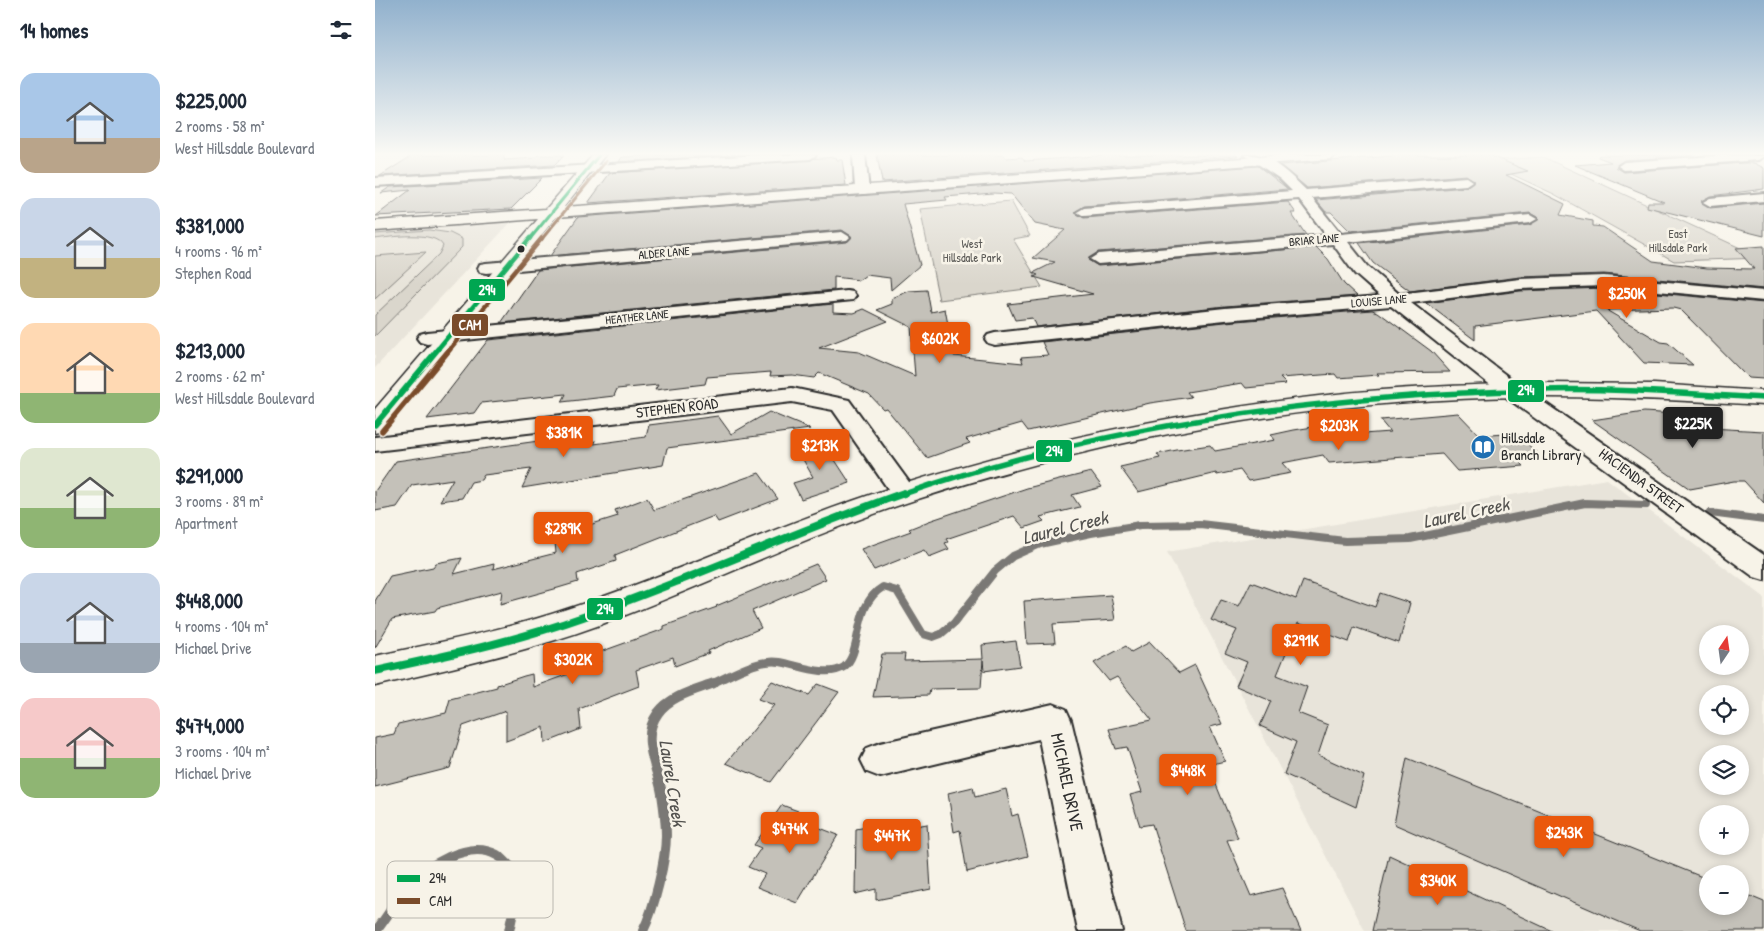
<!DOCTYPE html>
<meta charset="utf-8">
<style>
:root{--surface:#fff;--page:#f6f6f7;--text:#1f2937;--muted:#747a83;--accent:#ea580c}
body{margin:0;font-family:"Patrick Hand",sans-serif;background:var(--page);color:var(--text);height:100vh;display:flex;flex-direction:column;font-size:19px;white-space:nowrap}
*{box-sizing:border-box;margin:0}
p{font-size:16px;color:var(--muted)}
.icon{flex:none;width:28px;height:28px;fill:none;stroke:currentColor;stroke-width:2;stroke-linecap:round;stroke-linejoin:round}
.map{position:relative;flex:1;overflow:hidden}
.side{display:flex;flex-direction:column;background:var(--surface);width:375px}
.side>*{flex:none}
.needle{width:32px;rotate:13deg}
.buttons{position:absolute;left:1324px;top:625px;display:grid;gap:10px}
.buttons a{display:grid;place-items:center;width:50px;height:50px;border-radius:50%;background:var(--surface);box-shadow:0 2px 8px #0003;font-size:25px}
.price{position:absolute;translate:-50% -42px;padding:0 11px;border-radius:5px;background:var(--accent);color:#fff;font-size:16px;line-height:32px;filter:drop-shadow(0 1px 2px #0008)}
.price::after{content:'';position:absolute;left:50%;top:30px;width:15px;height:11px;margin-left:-8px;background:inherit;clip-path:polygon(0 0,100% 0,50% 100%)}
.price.on{background:#222;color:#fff}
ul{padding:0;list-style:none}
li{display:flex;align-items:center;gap:15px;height:125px;padding:0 20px}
li span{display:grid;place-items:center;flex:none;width:140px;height:100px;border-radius:15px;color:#555}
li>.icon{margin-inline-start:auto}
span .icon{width:60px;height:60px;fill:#fffc;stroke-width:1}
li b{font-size:21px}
h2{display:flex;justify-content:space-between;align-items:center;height:60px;padding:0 20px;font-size:21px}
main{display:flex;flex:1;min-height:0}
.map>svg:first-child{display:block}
</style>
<main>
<section class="side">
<h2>14 homes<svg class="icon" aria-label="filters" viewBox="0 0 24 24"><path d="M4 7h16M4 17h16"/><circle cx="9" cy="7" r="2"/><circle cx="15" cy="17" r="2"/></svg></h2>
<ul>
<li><span style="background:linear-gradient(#a9c7e8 65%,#b9a48a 0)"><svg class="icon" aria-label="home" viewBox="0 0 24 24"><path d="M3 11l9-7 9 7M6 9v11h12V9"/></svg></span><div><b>$225,000</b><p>2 rooms · 58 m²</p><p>West Hillsdale Boulevard</p></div></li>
<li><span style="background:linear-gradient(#c9d6e8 60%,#c2b280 0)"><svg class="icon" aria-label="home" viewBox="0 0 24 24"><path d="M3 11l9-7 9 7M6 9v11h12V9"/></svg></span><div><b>$381,000</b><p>4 rooms · 96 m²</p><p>Stephen Road</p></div></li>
<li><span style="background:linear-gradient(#ffd9b3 70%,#8fb573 0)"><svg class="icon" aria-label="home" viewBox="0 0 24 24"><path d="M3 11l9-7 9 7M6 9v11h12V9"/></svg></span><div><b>$213,000</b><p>2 rooms · 62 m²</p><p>West Hillsdale Boulevard</p></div></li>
<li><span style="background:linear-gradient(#dfe7d0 60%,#8fb573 0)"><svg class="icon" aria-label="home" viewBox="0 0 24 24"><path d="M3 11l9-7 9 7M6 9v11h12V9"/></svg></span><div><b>$291,000</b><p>3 rooms · 89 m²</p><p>Apartment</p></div></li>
<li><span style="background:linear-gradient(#c9d6e8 70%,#9aa5b1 0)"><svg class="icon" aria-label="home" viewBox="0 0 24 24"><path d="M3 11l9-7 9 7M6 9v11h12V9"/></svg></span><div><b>$448,000</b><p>4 rooms · 104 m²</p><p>Michael Drive</p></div></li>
<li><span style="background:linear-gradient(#f6c9c9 60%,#8fb573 0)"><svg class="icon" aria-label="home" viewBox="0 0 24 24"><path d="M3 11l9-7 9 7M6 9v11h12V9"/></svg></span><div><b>$474,000</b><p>3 rooms · 104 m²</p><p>Michael Drive</p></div></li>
</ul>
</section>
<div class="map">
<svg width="1389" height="931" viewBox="0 0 1389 931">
<rect width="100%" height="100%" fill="#f7f3e8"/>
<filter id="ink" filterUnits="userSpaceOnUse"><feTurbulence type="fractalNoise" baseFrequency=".02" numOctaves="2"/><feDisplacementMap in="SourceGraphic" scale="10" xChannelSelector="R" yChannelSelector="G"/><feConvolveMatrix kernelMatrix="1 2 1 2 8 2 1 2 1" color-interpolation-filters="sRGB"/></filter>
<g filter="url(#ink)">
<g fill="#e8e4da" fill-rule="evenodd">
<path d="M137 221 0 368V231Z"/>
<path d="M1232 479 1389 597V931H990L792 552ZM1332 634H1365V666H1332ZM1332 694H1365V726H1332ZM1332 754H1365V786H1332ZM1332 814H1365V846H1332ZM1332 874H1365V906H1332Z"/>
</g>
<g fill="#dad6cc" stroke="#82807c">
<path d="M1168 157 1387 258 1299 261 1179 194 1108 161Z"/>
<path d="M636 201 655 236 638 239 667 287 564 300 545 209Z"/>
<path d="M54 230 75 233 87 239V247L0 336V315L64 254 68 246C60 230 15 237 0 239V234Z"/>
<path d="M51 252 0 299V256Z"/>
</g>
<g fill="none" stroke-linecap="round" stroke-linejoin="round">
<g stroke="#7a7874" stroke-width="8">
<path d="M1335 513 1389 520"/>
<path d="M336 684C355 676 383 658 405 662 423 665 452 678 469 667 488 653 477 605 508 587L522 591 548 634 558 637 566 634 579 623 620 571 638 556 665 544 716 533 765 525 825 524 970 541 1035 539 1210 503 1271 505"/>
</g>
<g stroke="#7a7874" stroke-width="10">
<path d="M1 931C12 917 21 901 33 887 52 866 93 839 122 855 128 858 132 864 137 868L141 898 134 931"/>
<path d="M268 931C279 909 291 860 291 835 291 822 289 807 287 794 283 767 264 739 283 713 295 696 320 690 339 683"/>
</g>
</g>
<g fill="#c4c1b9" stroke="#2b2b2b">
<path d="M38 155H129V160L159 158 163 155H189L179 165 5 176Z"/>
<path d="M292 155H361L244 162 247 157Z"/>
<path d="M502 155H629L631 158 647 157 650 161 733 155H860L863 156 507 182Z"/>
<path d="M1028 155H1114L1153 171 1131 175 1190 204 1185 215 1218 221V226L1228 227 1278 261 1332 268 1379 269 1361 248 1389 246V289L1229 274 1145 277 1035 291 998 263 984 243 1155 225 1164 218 1155 213 975 231 956 212H951L941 200 1091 187 1099 180 1091 175 932 188 905 165Z"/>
<path d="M1224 155 1318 156 1249 160 1241 167 1249 172 1368 163H1379L1389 168V189L1335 196 1326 201 1335 208 1389 203V236L1272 207 1273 202H1289L1200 165 1236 162 1223 157Z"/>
<path d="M461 157 462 160H467L471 185 213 203 235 173Z"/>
<path d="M883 166 913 189 709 206 700 213 709 218 913 202 921 213H916L918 216 931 235 723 252 713 260 723 266 941 247 953 259 969 284 982 296 850 306 661 327 657 318 640 320 633 304 718 294 659 277 663 275 658 273 680 262 658 258 690 230 660 224 636 194 618 193 570 197 572 200 528 204 545 265 516 290 515 278 491 275 484 280 459 277V290L126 323 163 270 472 242 477 237 467 230 175 256 203 217Z"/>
<path d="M167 178 136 209 1 216 35 190 6 193 15 187Z"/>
<path d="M1229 288 1389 303V379L1373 378 1306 310 1298 308 1231 310 1286 342 1293 343 1318 365 1269 363 1221 311 1100 326V340L1051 303 1145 291Z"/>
<path d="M552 290 556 312 570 309 579 356 648 363 646 357 673 355 667 342 850 322 997 310 1003 312 1056 351 1075 372 1002 373 1004 375 963 378 960 374 905 378 911 384 871 388 867 383 812 392 816 397 775 403 653 431 647 423 591 439 595 443 552 458 511 408 508 409 494 394 444 373 439 378 417 375 395 376 396 372 332 377 330 384 280 390 283 385 242 389 239 396 187 402 191 394 106 403 99 413 52 419 113 340 458 304V312L479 313 489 309 513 321 444 348 484 352 540 376 536 327 502 310 517 304V298L534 291Z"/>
<path d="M394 412 435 429 292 448 288 465 147 488 156 469 109 475 106 480 96 482 87 498 65 501 78 479 37 485 22 507 0 511V491L21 461 192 437 189 445 221 441 219 444 271 437 274 425 343 416 356 434Z"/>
<path d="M1269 412 1315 415 1326 426 1334 428 1389 431V503L1369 481H1359L1315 489 1217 420Z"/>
<path d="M1083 413 1105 436 1141 433 1167 458 1143 460 1149 466 1082 471 1067 454 954 463 948 455 907 463 916 473 873 481 865 470 842 475 841 473 763 492 745 467 785 458 782 454 802 450 835 445 840 451 900 440 896 435 919 430 938 427 944 434 970 430 974 435 1015 432 1005 420Z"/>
<path d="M447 440 475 483 426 499 418 483 438 477 422 449Z"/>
<path d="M716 472 727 487 697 495 705 507 665 517 669 521 649 528 639 516 571 539 573 542 570 543 574 549 554 557 549 550 499 570 486 549 536 531 534 529 554 521 652 488Z"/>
<path d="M384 473 403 499 343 522 339 516 240 555 241 561 202 574 203 582 183 588 125 604 127 591 62 608 60 611 17 619 0 648V601L15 576 58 567 61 563 87 558 79 574 119 564 118 569 181 553 180 542 211 533V526L243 516 240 510 272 498 279 510Z"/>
<path d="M441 564 451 579 377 611 386 628 333 651 334 653 300 666 298 657 261 670 264 686 204 709 206 729 170 743 169 727 131 741V711L88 726 75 768 0 787V738L19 734 23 724 71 713 75 699 122 687V685L149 676 157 674 158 687 226 662 225 652 289 629V626L342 607 341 606Z"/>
<path d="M928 581 1000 607 1005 593 1035 603 1024 643 979 627 974 642 923 623 902 675 932 687 923 713 953 725 943 755 989 776 981 807 909 774 921 742 885 726 896 701 861 686 872 662 850 653 862 630 836 620 846 600 864 606 876 582 921 599Z"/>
<path d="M736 595 740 620 678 624 680 643 652 644 649 601Z"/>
<path d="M641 641 645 666 609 671 608 660 606 688 555 689 554 695 498 697 507 654H530L529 661 608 659 607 645Z"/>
<path d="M775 642 804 673 820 665 847 724 835 727 850 761 833 765 863 838 852 840 876 896 907 888 926 931H811L777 824 765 826 755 795 767 792 752 747 741 749 734 729 777 720 742 677 734 681 719 663 751 646 756 652Z"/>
<path d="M397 681 434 695 443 684 464 692 396 782 351 763 399 705 383 699Z"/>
<path d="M1032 758 1332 879V906H1365V892L1389 902V931H1265L1019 824Z"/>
<path d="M598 787 600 797 631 789 637 816 643 814 653 856 592 872 585 830 579 832 573 793Z"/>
<path d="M407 805 431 814 427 821 463 835 422 903 382 887 390 874 373 867 386 848 379 845Z"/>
<path d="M513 823V831L552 824 556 889 501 900V889L480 894 481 829Z"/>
<path d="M1014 855 1177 931H997Z"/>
</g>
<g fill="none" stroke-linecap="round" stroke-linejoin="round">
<defs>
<g id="street">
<path d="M385 155H441L435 159 0 186V178Z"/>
<path d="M478 155H490L494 190 492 193 487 194 480 190Z"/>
<path d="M870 155C893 152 915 175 931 190L1091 177 1097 181 1091 185 937 198 966 234 1155 215 1162 219 1155 223 973 242 992 266 1024 294 1145 279 1229 276 1389 291V301L1229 286 1145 289 1036 303 1144 385 1389 555V580L1379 577 1128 395 1016 306 850 320 620 345 613 343 610 339 613 335 620 333 850 308 1005 296 980 274 958 244 723 264 715 259 723 254 951 235 924 199 709 216 702 212 709 208 917 191 905 179Z"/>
<path d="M1355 155 1389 156 1383 160 1249 170 1243 166 1249 162Z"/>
<path d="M1389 193V201L1335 206 1328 202 1335 198Z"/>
<path d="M467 232 475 237 472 240 111 273 105 272 103 268 105 264 111 263Z"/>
<path d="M472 291 478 292 481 296 478 300 52 344 45 342 42 338 45 334 52 332Z"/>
<path d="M417 388 474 400 542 493 538 499 529 501 520 499 458 410 417 402 0 451V437Z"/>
<path d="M678 704 691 709 696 720 747 931H703L664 739 505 777 492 772 486 760 492 748 505 743Z"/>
</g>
<g id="secondary">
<path d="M218 155H230L189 207 909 155H962L956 159 181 217 9 430 0 433V409L163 219 0 231V221L171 209Z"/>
<path d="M1170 383 1279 384 1389 391V405C1317 401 1245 397 1173 397 959 397 747 433 543 499 434 534 330 586 222 626 150 652 75 669 0 686V656C65 642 131 630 195 608 304 572 409 522 519 487 660 442 805 412 952 395 1024 387 1097 385 1170 383Z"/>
</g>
</defs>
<use href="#street" stroke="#2b2b2b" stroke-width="4"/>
<use href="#secondary" stroke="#2b2b2b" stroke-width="3"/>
<use href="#street" fill="#f7f3e8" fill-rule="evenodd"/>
<use href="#secondary" fill="#f7f3e8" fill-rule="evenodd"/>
<defs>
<path id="bus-1-far3" d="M154 240 224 155"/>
<path id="bus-1-far2" d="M62 350 155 238"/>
<g id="bus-1-far1">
<path d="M0 425 63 349"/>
<path d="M526 495C728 424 952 395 1165 390 1240 388 1315 394 1389 398"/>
</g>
<path id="bus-1" d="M0 671C70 656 141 641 208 617 317 579 421 531 529 493"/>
<path id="bus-2-far2" d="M166 240 231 161"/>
<path id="bus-2-far1" d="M74 350 167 238"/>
<path id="bus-2" d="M7 431 75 349"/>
</defs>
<use href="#bus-1-far3" stroke="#f7f3e8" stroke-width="5"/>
<use href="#bus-1-far2" stroke="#f7f3e8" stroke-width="7"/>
<use href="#bus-1-far1" stroke="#f7f3e8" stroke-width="9"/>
<use href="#bus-1" stroke="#f7f3e8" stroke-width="11"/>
<use href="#bus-2-far2" stroke="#f7f3e8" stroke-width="5"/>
<use href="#bus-2-far1" stroke="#f7f3e8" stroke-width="7"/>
<use href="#bus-2" stroke="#f7f3e8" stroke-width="9"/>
<use href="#bus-1-far3" stroke="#00a651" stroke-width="3"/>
<use href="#bus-1-far2" stroke="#00a651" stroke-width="4.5"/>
<use href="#bus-1-far1" stroke="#00a651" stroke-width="5.5"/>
<use href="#bus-1" stroke="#00a651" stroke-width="8"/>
<use href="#bus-2-far2" stroke="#7a4b2a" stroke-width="3"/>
<use href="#bus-2-far1" stroke="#7a4b2a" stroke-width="4.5"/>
<use href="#bus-2" stroke="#7a4b2a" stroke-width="5.5"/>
</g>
</g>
<linearGradient id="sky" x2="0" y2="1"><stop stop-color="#91b1cd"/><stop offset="0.54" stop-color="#fbfaf5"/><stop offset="1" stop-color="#fbfaf5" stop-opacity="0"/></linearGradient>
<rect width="1389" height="285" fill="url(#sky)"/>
<defs>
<symbol id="library-disc" viewBox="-11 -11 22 22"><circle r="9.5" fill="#1f6fb2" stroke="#f7f3e8"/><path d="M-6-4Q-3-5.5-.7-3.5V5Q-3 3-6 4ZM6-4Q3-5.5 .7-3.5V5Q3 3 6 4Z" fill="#fff"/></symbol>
</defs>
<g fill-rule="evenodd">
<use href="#library-disc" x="1094" y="433" width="28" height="28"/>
</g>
<circle fill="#2b2b2b" stroke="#f7f3e8" stroke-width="2" cx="146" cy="249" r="4.5"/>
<g text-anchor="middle" stroke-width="5" stroke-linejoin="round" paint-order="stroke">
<g font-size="12" fill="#575653" stroke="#f7f3e8">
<text x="1303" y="238">East<tspan x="1303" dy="14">Hillsdale Park</tspan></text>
<text x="597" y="248">West<tspan x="597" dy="14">Hillsdale Park</tspan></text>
</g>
<g font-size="12" fill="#2b2b2b" stroke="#f7f3e8">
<text transform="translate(939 240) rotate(-5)" y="4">BRIAR LANE</text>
<text transform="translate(289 253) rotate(-5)" y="4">ALDER LANE</text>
<text transform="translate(1004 301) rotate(-5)" y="4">LOUISE LANE</text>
<text transform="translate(262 317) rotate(-6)" y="4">HEATHER LANE</text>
</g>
<g font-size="15" fill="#2b2b2b" stroke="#f7f3e8">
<text transform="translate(302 408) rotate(-7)" y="5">STEPHEN ROAD</text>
<text transform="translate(1266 481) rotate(36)" y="5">HACIENDA STREET</text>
</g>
<g font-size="15" fill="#2b2b2b" stroke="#f7f3e8" text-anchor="start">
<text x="1126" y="443">Hillsdale<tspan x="1126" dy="17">Branch Library</tspan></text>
</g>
<g font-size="18" fill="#2b2b2b" stroke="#f7f3e8">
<text transform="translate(692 782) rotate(78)" y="6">MICHAEL DRIVE</text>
</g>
<g font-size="19" font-style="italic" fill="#53524f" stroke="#f7f3e8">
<text transform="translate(1091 512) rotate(-12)" y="7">Laurel Creek</text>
<text transform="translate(690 527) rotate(-14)" y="7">Laurel Creek</text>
<text transform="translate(298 783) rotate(81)" y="7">Laurel Creek</text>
</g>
</g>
<rect x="12" y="861" width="166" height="57" rx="8" fill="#f7f3e8" stroke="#bab7af" stroke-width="1"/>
<rect x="22" y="875" width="23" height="7" fill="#00a651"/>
<rect x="22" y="898" width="23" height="6" fill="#7a4b2a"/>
<g font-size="14" fill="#2b2b2b">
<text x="54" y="883">294</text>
<text x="54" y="906">CAM</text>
</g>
<g stroke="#f7f3e8" stroke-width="2">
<rect x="93" y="278" width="38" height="24" rx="5" fill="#00a651"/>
<rect x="76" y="313" width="38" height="24" rx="5" fill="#7a4b2a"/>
<rect x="1132" y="379" width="38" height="24" rx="5" fill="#00a651"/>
<rect x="660" y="439" width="38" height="24" rx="5" fill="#00a651"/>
<rect x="211" y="597" width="38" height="24" rx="5" fill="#00a651"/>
</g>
<g font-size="14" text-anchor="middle" font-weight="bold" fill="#fff">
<text x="112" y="295">294</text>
<text x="95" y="330">CAM</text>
<text x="1151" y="395">294</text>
<text x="679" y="456">294</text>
<text x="230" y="614">294</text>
</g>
</svg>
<div class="buttons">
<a><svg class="needle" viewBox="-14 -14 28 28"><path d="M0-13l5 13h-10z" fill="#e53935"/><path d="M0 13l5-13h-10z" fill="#747a83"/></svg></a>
<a><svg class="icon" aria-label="locate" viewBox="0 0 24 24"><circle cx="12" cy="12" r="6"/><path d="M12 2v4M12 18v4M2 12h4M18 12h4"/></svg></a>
<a><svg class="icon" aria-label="layers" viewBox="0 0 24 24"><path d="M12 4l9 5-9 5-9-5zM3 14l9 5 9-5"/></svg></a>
<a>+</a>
<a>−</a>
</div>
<b class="price" style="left:1252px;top:319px">$250K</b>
<b class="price" style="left:565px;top:364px">$602K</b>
<b class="price on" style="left:1318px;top:449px">$225K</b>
<b class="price" style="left:964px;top:451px">$203K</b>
<b class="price" style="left:189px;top:458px">$381K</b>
<b class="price" style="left:445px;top:471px">$213K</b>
<b class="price" style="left:188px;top:554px">$289K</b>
<b class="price" style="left:926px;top:666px">$291K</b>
<b class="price" style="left:198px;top:685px">$302K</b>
<b class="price" style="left:813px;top:796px">$448K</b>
<b class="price" style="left:415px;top:854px">$474K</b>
<b class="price" style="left:1189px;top:858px">$243K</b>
<b class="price" style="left:517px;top:861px">$447K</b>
<b class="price" style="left:1063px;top:906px">$340K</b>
</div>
</main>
